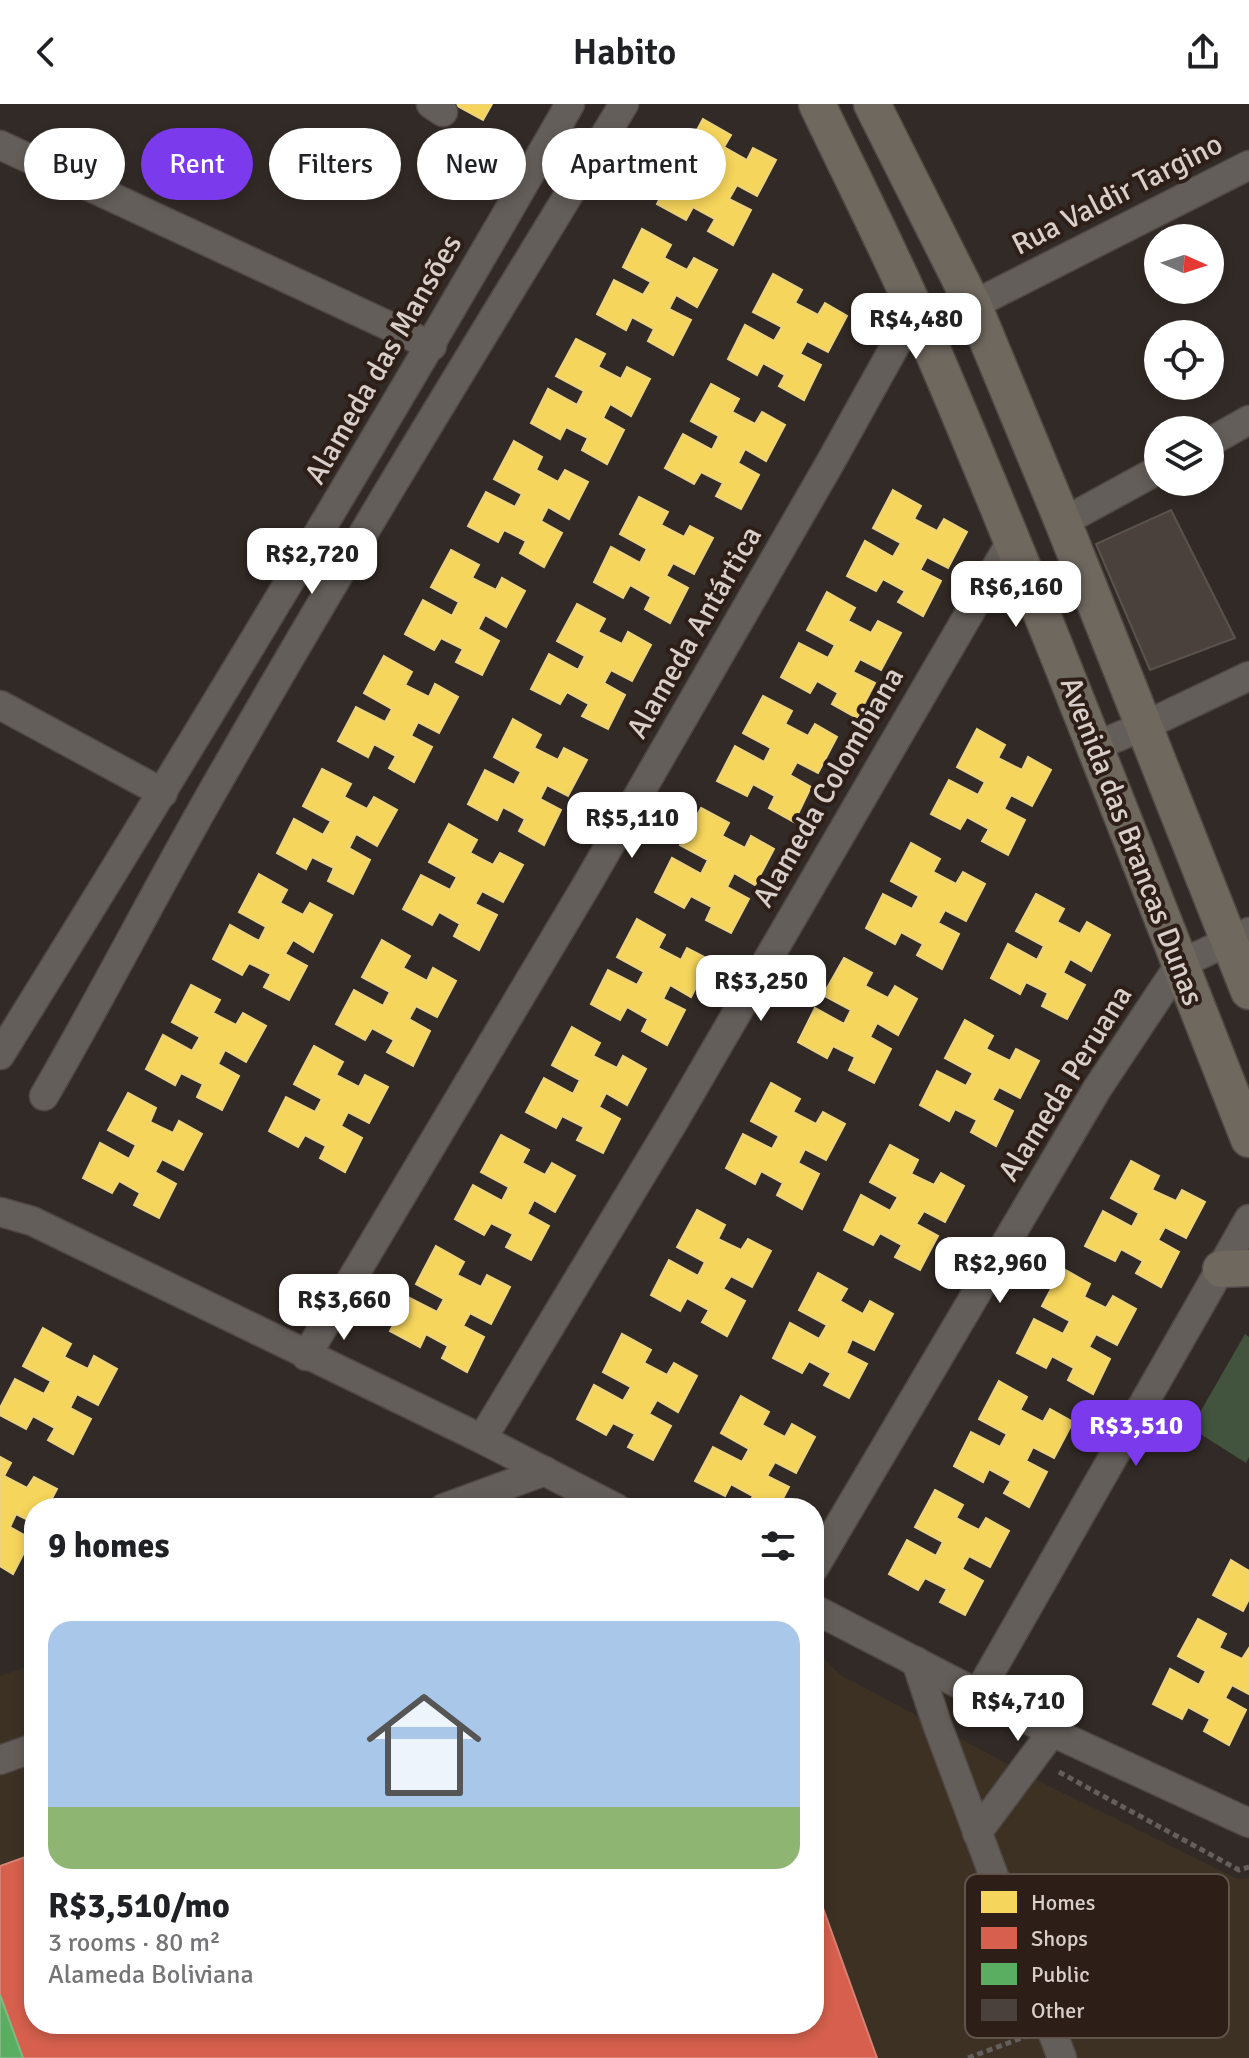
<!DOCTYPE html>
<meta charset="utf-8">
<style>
:root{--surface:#fff;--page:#f6f6f6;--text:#202124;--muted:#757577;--accent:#7c3aed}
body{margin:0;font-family:Signika,sans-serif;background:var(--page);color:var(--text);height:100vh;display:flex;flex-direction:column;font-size:30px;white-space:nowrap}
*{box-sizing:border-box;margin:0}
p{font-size:26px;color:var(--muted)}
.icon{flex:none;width:44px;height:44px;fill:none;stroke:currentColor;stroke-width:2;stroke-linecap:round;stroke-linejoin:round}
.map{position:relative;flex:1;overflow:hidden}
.sheet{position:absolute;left:24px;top:1394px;width:800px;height:536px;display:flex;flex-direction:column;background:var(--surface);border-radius:32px;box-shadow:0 4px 12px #0003}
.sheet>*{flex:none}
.banner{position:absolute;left:24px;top:24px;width:800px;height:72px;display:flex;gap:16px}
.needle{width:52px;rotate:93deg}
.buttons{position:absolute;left:1144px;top:120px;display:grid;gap:16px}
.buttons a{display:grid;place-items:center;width:80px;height:80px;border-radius:50%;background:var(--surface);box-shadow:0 4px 12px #0003;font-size:40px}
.price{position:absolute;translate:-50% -68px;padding:0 18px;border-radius:16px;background:#fff;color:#222;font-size:26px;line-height:52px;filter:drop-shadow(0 2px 4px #0008)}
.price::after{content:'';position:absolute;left:50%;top:48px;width:24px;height:18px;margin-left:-12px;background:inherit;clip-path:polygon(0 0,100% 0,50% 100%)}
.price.on{background:var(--accent);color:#fff}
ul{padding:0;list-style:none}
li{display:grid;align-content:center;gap:16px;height:424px;padding:0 24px}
li span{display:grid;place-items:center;height:248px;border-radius:24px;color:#555}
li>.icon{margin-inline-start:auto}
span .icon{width:144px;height:144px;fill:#fffc;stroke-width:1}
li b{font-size:34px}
h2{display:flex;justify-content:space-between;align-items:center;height:96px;padding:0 24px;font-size:34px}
.tag{padding:0 28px;border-radius:36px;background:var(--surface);box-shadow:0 4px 12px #0003;font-size:28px;line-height:72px}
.tag.on{background:var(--accent);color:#fff}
header{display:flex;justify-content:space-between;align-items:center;height:104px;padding:0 24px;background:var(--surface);font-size:36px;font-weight:600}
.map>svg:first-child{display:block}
</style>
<header><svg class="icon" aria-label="back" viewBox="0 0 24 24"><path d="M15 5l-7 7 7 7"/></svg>Habito<svg class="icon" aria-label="share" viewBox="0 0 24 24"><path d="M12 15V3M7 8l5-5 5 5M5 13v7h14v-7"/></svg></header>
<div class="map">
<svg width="1249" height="1954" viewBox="0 0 1249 1954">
<rect width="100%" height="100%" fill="#322a26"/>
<path fill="#3c3123" d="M814 1544 839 1570 1045 1680 1238 1775 1249 1774V1954H0V1572L34 1560V1920H814Z"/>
<path fill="#42543e" d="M1245 1230 1249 1233V1353L1246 1359 1191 1324Z"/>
<g fill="#f6d55c" stroke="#edd37d" stroke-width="2">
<path d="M454 0H492L483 16Z"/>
<path d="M703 15 731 31 724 43 747 56 753 44 776 56 757 92 737 81 729 95 751 106 733 141 708 127 715 115 693 103 686 116 657 100 674 65 703 81 711 67 683 52Z"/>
<path d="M642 125 671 141 664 154 687 166 694 154 717 166 697 203 676 191 669 205 691 216 673 251 648 237 654 225 632 213 626 226 597 210 614 176 643 191 651 178 623 163Z"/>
<path d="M773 170 802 186 795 199 818 211 825 199 847 212 828 248 807 237 800 250 821 261 804 296 779 282 785 271 763 259 757 271 728 255 745 221 774 237 782 223 753 208Z"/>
<path d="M576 235 605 250 598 263 621 275 627 263 650 275 631 312 610 300 603 314 624 326 607 360 582 346 588 334 566 323 560 335 531 319 548 285 577 301 584 287 556 272Z"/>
<path d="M711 280 739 295 732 308 755 320 762 308 785 321 766 357 745 345 738 359 759 371 741 405 716 392 723 379 701 368 694 380 665 364 683 330 712 346 719 332 691 317Z"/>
<path d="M514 337 542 353 536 366 558 378 565 366 588 378 569 415 548 403 541 417 562 429 544 463 520 449 526 437 504 426 498 438 468 422 486 388 515 403 522 390 494 375Z"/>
<path d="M893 386 921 402 914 415 937 427 944 415 967 428 948 464 927 453 920 466 941 477 923 512 898 498 905 487 883 475 876 487 847 472 865 437 893 453 901 439 873 424Z"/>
<path d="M639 393 668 408 661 421 684 433 690 422 713 434 694 470 673 459 666 472 688 484 670 519 645 505 651 493 630 481 623 494 594 478 611 443 640 459 647 445 620 430Z"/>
<path d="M451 446 479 461 472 474 496 486 502 474 525 487 506 523 485 511 478 525 499 537 482 571 456 558 463 545 441 534 434 546 405 530 423 496 452 512 459 498 431 483Z"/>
<path d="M827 488 855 504 848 517 871 529 878 517 901 529 881 566 860 555 853 568 875 579 857 614 832 600 838 589 817 577 810 589 781 573 799 539 828 554 835 541 807 526Z"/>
<path d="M577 500 605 515 598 528 622 540 628 528 651 541 632 577 611 566 604 579 625 591 608 625 582 612 589 600 567 588 560 600 531 585 549 550 578 566 585 552 557 537Z"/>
<path d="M384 552 412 568 405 581 429 593 435 580 458 593 439 629 418 618 411 632 432 643 414 678 389 664 396 652 374 640 368 653 338 637 356 603 385 618 392 605 364 589Z"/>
<path d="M763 592 792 607 785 620 808 632 815 620 837 633 818 669 797 658 790 671 811 683 794 718 769 704 775 692 753 680 747 692 717 677 735 642 764 658 771 644 743 629Z"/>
<path d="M513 615 541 631 534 644 558 656 564 644 587 656 568 692 547 681 540 695 561 706 544 741 519 727 525 715 503 703 497 716 468 700 485 666 514 681 521 668 494 653Z"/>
<path d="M977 625 1005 641 998 654 1022 666 1028 653 1051 666 1032 702 1011 691 1004 705 1025 716 1008 751 982 737 989 725 967 713 960 725 931 710 949 676 978 691 985 678 957 663Z"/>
<path d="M322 665 351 680 344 693 367 705 374 693 397 706 377 742 356 730 349 744 370 756 353 790 328 777 334 764 312 753 306 765 277 749 294 715 323 731 331 717 303 702Z"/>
<path d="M701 704 729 719 722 732 745 744 751 732 774 745 755 781 734 769 727 783 749 795 731 829 706 816 712 803 691 792 684 804 655 788 672 754 701 770 708 756 680 741Z"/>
<path d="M449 720 477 736 470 749 493 761 500 749 523 761 503 798 482 787 475 800 497 811 479 846 454 832 460 820 439 808 432 821 403 805 421 771 450 786 457 773 429 758Z"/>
<path d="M911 739 940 755 933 768 956 780 963 768 985 780 966 817 945 806 938 819 959 830 942 865 917 851 923 840 901 828 895 840 866 824 883 790 912 805 919 792 891 777Z"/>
<path d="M259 770 287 786 280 799 303 811 310 799 332 811 313 848 293 836 285 850 307 862 289 896 264 883 271 870 249 859 242 871 213 855 230 821 259 837 266 823 239 808Z"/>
<path d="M1036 790 1064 805 1057 818 1080 830 1087 818 1110 831 1091 867 1070 855 1063 869 1085 881 1067 915 1042 902 1048 889 1026 878 1020 890 991 874 1008 840 1037 856 1044 842 1016 827Z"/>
<path d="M637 815 665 831 658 844 681 856 687 844 710 856 691 893 670 881 663 895 685 906 667 941 642 927 648 915 627 903 620 916 591 900 608 866 637 881 644 868 617 853Z"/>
<path d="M382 836 410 852 403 864 427 877 433 864 456 877 437 913 416 902 409 915 430 927 413 962 387 948 394 936 372 924 365 936 336 920 354 886 383 902 390 888 362 873Z"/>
<path d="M844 854 872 869 865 882 888 894 895 882 917 895 898 931 877 919 870 933 891 945 874 979 849 966 855 953 833 942 827 954 798 938 815 904 844 920 851 906 823 891Z"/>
<path d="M191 881 220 896 213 909 236 921 243 909 266 922 246 958 225 946 218 960 239 972 222 1006 197 993 203 980 181 969 175 981 146 965 163 931 192 947 200 933 172 918Z"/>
<path d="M965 916 993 932 986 945 1010 957 1016 945 1039 957 1020 994 999 983 992 996 1013 1007 996 1042 971 1028 977 1016 955 1005 949 1017 920 1001 937 967 966 982 973 969 945 954Z"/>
<path d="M572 923 600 939 593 952 617 964 623 952 646 965 627 1001 606 989 599 1003 620 1015 603 1049 577 1036 584 1023 562 1012 556 1024 526 1008 544 974 573 990 580 976 552 961Z"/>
<path d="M314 942 343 958 336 971 359 983 365 971 388 983 369 1019 348 1008 341 1022 362 1034 345 1068 320 1054 326 1042 305 1031 298 1043 269 1027 286 993 315 1008 322 995 294 980Z"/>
<path d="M771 979 800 995 793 1008 816 1020 823 1008 845 1020 826 1056 805 1045 798 1059 819 1070 802 1105 777 1091 783 1079 761 1067 755 1080 726 1064 743 1030 772 1045 779 1032 751 1017Z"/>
<path d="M128 989 156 1004 150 1018 173 1029 179 1017 202 1030 183 1066 162 1055 155 1068 176 1080 159 1114 134 1101 140 1089 119 1077 112 1089 83 1074 100 1039 129 1055 136 1041 108 1026Z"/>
<path d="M501 1031 529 1046 522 1059 545 1071 552 1059 575 1072 555 1108 534 1096 527 1110 549 1122 531 1156 506 1143 513 1130 491 1119 484 1131 455 1115 473 1081 502 1097 509 1083 481 1068Z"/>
<path d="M890 1041 918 1056 911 1070 934 1081 941 1069 964 1082 945 1118 924 1107 916 1120 938 1132 920 1166 895 1153 902 1141 880 1129 873 1141 844 1126 861 1091 890 1107 898 1093 870 1078Z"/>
<path d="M1131 1057 1159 1072 1152 1086 1176 1097 1182 1086 1205 1098 1186 1134 1165 1123 1158 1136 1179 1148 1161 1183 1136 1169 1143 1157 1121 1145 1115 1157 1085 1142 1103 1107 1132 1123 1139 1109 1111 1094Z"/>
<path d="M697 1106 725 1121 718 1135 741 1146 748 1135 771 1147 752 1183 731 1172 723 1185 745 1197 727 1232 702 1218 709 1206 687 1194 680 1207 651 1191 669 1156 698 1172 705 1158 677 1143Z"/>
<path d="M436 1142 464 1158 457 1171 481 1183 487 1171 510 1183 491 1220 470 1209 463 1222 484 1233 467 1268 442 1254 448 1242 426 1230 420 1243 390 1227 408 1193 437 1208 444 1195 416 1180Z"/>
<path d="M1062 1164 1090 1180 1084 1193 1106 1204 1113 1192 1136 1205 1117 1241 1096 1230 1089 1243 1110 1255 1093 1290 1068 1276 1074 1264 1052 1252 1046 1264 1017 1249 1034 1215 1063 1230 1070 1217 1042 1202Z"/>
<path d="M818 1169 847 1185 840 1197 863 1210 870 1197 893 1210 874 1246 852 1235 846 1249 867 1260 849 1294 824 1281 831 1269 809 1257 802 1269 773 1254 790 1219 819 1235 827 1221 799 1206Z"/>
<path d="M43 1224 71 1240 64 1253 88 1265 94 1252 117 1265 98 1301 77 1290 70 1304 91 1315 73 1350 48 1336 55 1324 33 1312 26 1325 0 1311V1304L15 1275 44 1290 51 1277 23 1262Z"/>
<path d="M622 1230 651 1246 644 1259 667 1271 674 1259 697 1272 678 1308 657 1296 649 1310 671 1322 653 1356 628 1343 635 1330 613 1319 606 1331 577 1315 594 1281 623 1297 631 1283 603 1268Z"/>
<path d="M999 1277 1027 1293 1020 1306 1043 1318 1050 1305 1073 1318 1054 1354 1033 1343 1026 1357 1047 1368 1029 1403 1004 1389 1011 1377 989 1365 983 1378 954 1362 971 1328 1000 1343 1007 1330 979 1315Z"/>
<path d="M741 1292 769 1308 762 1321 785 1333 792 1320 815 1333 796 1369 775 1358 767 1372 789 1383 778 1404H747L753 1392 731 1380 725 1392 695 1377 713 1343 742 1358 749 1345 721 1329Z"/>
<path d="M0 1353 11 1359 4 1372 27 1384 34 1373 57 1385 47 1404H34V1419L16 1410 10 1423 31 1435 13 1470 0 1462Z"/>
<path d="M935 1386 963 1401 956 1414 979 1426 986 1414 1009 1427 990 1463 969 1452 962 1465 983 1477 965 1511 940 1498 947 1485 925 1474 918 1486 889 1470 907 1436 936 1452 943 1438 915 1423Z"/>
<path d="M1231 1456 1249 1467V1495L1243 1507 1213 1491Z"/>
<path d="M1198 1515 1226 1530 1219 1544 1242 1555 1249 1544V1590L1232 1581 1225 1594 1246 1606 1229 1641 1204 1627 1210 1615 1188 1603 1182 1615 1153 1600 1170 1565 1199 1581 1206 1567 1178 1552Z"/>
</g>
<path fill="#d6604d" stroke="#d78172" stroke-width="2" d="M34 1750V1920H814V1779L877 1954H23L0 1891V1762Z"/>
<path fill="#5aae61" stroke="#80b880" stroke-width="2" d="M0 1891 23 1954H0Z"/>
<path fill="#4a413c" stroke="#59534e" stroke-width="2" d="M1171 406 1235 534 1150 566 1096 440Z"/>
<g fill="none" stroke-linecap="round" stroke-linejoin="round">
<defs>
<g id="minor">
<path d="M431 0 443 8"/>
<path d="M0 41 432 242"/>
<path d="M973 201 1249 61"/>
<path d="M1210 338 1249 316"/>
<path d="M1063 418 1158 366"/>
<path d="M0 601 163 689"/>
<path d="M1096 642 1144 622 1249 572"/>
<path d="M0 951C195 637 386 321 570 0"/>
<path d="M44 992C107 884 163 772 226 664 354 440 490 220 624 0"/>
<path d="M0 1108 32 1117 482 1335 616 1404"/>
<path d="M306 1252 589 777 830 359 915 206"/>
<path d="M482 1335 674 1017 1012 436"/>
<path d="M444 1404 545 1367"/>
<path d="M814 1464 1097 985 1180 860 1249 828"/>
<path d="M814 1505 1052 1628 1249 1719"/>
<path d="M916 1557 937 1620 1062 1954"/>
<path d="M979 1588 1249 1115"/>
<path d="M0 1656 34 1644"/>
<path d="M977 1729 1052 1628"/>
</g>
<g id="major">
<path d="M817 0C850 69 885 138 916 208 1034 481 1140 759 1249 1035"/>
<path d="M872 0 973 201 1063 418 1249 887"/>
<path d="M1221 1165 1249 1164"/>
</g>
</defs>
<use href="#minor" stroke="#4f4844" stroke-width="31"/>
<use href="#major" stroke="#4f4844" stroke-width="39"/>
<g stroke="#645f5c" stroke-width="5" stroke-dasharray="6 4" stroke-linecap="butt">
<path d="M1059 1668 1239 1766 1249 1763"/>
<path d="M968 1954 1027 1932"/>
</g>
<use href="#minor" stroke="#645e5a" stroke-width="28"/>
<use href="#major" stroke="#6f685f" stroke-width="36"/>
</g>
<g text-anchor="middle" stroke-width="8" stroke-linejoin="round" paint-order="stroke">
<g font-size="30" fill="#d9cfca" stroke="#2d1f17">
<text transform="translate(1117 90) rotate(-27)" y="10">Rua Valdir Targino</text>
<text transform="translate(383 255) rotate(-60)" y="10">Alameda das Mansões</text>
<text transform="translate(694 528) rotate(-60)" y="10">Alameda Antártica</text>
<text transform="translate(828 683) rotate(-60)" y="10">Alameda Colombiana</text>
<text transform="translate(1132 737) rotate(69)" y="10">Avenida das Brancas Dunas</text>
<text transform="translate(1065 979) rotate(-58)" y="10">Alameda Peruana</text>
</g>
</g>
<rect x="965" y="1770" width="264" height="164" rx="12" fill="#2d1f17" stroke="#61544d" stroke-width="2"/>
<rect x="981" y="1787" width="36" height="22" fill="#f6d55c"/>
<rect x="981" y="1823" width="36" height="22" fill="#d6604d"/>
<rect x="981" y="1859" width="36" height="22" fill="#5aae61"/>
<rect x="981" y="1895" width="36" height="22" fill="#4a413c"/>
<g font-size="22" fill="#d9cfca">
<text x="1031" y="1806">Homes</text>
<text x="1031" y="1842">Shops</text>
<text x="1031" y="1878">Public</text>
<text x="1031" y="1914">Other</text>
</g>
</svg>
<div class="buttons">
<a><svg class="needle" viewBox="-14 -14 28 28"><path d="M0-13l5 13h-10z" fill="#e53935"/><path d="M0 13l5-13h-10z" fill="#757577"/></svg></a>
<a><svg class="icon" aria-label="locate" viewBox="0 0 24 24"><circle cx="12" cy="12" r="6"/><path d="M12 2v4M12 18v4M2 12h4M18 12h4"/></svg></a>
<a><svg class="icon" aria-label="layers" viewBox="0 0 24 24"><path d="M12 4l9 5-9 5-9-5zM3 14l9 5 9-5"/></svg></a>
</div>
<b class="price" style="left:916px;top:257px">R$4,480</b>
<b class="price" style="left:312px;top:492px">R$2,720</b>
<b class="price" style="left:1016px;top:525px">R$6,160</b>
<b class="price" style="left:632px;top:756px">R$5,110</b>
<b class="price" style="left:761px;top:919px">R$3,250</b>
<b class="price" style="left:1000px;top:1201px">R$2,960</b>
<b class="price" style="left:344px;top:1238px">R$3,660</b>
<b class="price on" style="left:1136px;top:1364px">R$3,510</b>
<b class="price" style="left:1018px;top:1639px">R$4,710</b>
<div class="banner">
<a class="tag">Buy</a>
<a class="tag on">Rent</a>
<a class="tag">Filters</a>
<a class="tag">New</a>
<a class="tag">Apartment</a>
</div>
<section class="sheet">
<h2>9 homes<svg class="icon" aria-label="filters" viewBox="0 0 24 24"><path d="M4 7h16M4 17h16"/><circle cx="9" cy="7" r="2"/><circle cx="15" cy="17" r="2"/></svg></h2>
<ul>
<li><span style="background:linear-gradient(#a9c7e8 75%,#8fb573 0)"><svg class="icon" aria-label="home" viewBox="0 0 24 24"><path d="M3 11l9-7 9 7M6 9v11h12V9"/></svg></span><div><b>R$3,510/mo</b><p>3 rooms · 80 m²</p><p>Alameda Boliviana</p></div></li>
</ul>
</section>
</div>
